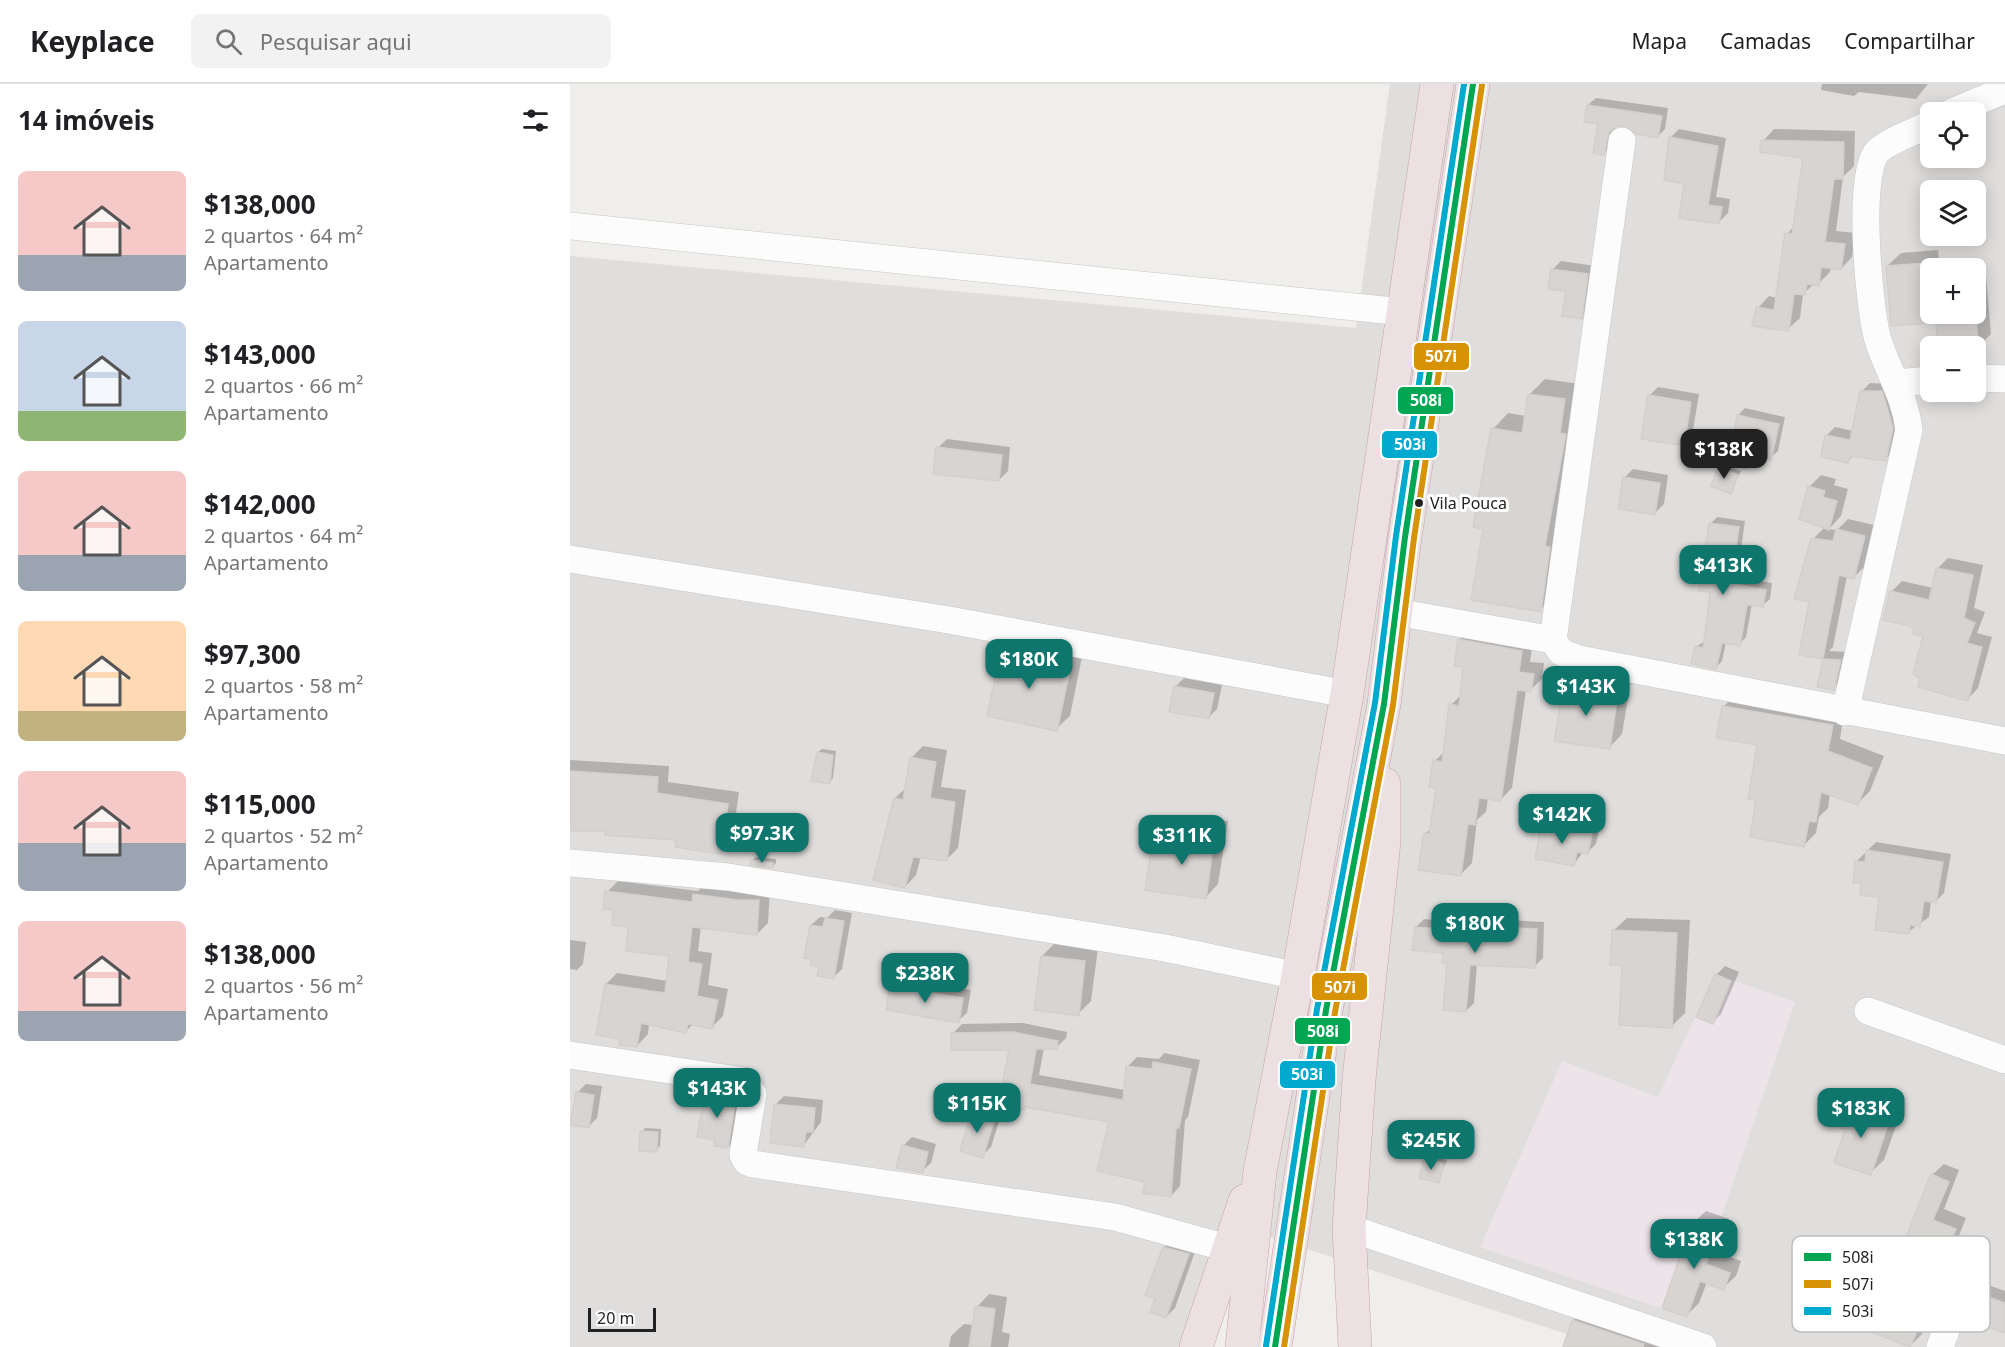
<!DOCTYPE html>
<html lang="pt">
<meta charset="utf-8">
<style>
:root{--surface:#fff;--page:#f2f2f2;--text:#202124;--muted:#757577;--line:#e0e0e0;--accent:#0f766e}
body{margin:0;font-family:"Noto Sans",sans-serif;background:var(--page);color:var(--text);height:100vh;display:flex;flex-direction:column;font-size:22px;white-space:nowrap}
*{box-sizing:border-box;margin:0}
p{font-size:20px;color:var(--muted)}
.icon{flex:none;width:33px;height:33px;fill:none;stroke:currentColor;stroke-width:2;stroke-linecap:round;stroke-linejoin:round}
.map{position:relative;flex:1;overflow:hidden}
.panel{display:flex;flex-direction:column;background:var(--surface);width:570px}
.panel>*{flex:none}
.buttons{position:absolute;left:1350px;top:18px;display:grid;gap:12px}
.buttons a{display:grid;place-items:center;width:66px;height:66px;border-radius:9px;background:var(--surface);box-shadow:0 3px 15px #0003;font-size:30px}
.scale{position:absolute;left:18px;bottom:15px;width:68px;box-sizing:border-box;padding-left:6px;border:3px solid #222;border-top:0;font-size:16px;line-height:21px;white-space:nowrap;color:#222;-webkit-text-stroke:4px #fff;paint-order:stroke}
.price{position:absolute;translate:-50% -51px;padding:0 14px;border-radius:12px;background:var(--accent);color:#fff;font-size:20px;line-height:39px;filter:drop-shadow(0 2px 3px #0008)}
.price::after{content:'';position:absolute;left:50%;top:36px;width:18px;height:14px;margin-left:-9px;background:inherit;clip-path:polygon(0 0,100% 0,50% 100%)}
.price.selected{background:#222;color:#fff}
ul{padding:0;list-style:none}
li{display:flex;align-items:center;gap:18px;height:150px;padding:0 18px}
li span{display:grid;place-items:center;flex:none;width:168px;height:120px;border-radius:9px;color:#555}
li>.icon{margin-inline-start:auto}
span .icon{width:72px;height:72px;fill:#fffc;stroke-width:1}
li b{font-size:26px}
h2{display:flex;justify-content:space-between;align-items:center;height:72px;padding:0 18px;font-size:26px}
header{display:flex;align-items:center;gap:36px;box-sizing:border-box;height:84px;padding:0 30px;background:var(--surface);border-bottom:2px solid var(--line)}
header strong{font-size:28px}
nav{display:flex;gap:33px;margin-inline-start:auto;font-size:21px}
.search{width:420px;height:54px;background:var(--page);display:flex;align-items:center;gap:15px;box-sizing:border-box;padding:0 21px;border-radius:9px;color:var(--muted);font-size:22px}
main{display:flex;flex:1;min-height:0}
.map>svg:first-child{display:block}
</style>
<header>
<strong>Keyplace</strong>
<div class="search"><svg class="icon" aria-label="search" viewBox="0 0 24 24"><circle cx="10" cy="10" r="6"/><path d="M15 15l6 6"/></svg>Pesquisar aqui</div>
<nav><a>Mapa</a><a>Camadas</a><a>Compartilhar</a></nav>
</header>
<main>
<section class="panel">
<h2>14 imóveis<svg class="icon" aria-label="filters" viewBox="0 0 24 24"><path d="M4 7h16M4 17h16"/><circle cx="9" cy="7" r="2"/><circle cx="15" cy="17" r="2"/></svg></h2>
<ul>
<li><span style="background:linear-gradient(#f6c9c9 70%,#9aa5b1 0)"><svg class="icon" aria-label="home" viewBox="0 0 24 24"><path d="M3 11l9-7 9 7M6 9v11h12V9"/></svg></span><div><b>$138,000</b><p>2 quartos · 64 m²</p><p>Apartamento</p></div></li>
<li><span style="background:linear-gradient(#c9d6e8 75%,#8fb573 0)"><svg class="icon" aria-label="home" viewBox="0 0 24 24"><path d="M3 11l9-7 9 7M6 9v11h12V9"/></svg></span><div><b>$143,000</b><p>2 quartos · 66 m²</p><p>Apartamento</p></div></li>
<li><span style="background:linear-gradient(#f6c9c9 70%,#9aa5b1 0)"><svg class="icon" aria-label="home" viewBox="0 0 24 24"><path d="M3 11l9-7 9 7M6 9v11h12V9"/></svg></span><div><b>$142,000</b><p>2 quartos · 64 m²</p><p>Apartamento</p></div></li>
<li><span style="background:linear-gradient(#ffd9b3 75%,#c2b280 0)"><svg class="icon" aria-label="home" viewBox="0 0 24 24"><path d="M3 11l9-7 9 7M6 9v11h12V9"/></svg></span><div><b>$97,300</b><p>2 quartos · 58 m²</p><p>Apartamento</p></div></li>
<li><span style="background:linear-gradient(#f6c9c9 60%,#9aa5b1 0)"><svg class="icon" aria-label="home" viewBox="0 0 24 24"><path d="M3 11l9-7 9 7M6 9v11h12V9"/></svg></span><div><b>$115,000</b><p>2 quartos · 52 m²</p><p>Apartamento</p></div></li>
<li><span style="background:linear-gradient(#f6c9c9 75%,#9aa5b1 0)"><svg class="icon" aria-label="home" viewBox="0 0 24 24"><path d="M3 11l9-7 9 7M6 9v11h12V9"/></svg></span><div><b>$138,000</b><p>2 quartos · 56 m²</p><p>Apartamento</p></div></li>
</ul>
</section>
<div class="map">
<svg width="1435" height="1263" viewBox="0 0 1435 1263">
<rect width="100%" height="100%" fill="#f0eeeb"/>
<path fill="#dfdedc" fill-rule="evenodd" d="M820 0H1435V1263H1036L661 1140 638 1263H0V172L786 244ZM1360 28H1406V74H1360ZM1360 106H1406V152H1360ZM1360 184H1406V230H1360ZM1360 262H1406V308H1360Z"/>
<path fill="#ede4e9" d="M1145 890 1225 918 1117 1233 910 1163 992 977 1088 1013Z"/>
<g fill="#0003">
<path d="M1252 0H1358L1346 15 1289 8 1284 12 1251 6Z"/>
<path d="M1026 14 1098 24 1095 45 1088 52 1055 40 1046 41 1041 61 1034 69 1029 38 1018 21Z"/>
<path d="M1109 45 1156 54 1146 113 1160 115 1158 129 1149 138 1116 98 1100 54Z"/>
<path d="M1204 45 1285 47 1284 82 1273 93 1266 147 1286 149 1282 173 1271 185 1261 183 1260 188 1248 200 1245 199 1233 210 1230 234 1218 245 1188 224 1199 212 1207 214 1217 150 1225 141 1235 72 1193 57Z"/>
<path d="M1368 166 1370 184H1360V230H1406V192L1416 191 1421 250 1408 263 1370 262 1368 237 1322 240 1317 182 1331 169Z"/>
<path d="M991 177 1026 182 1020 225 1011 233 998 205 982 186Z"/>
<path d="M975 295 1010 300 986 509 971 525 915 444 923 345 938 329 956 332 959 311Z"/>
<path d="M1300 299 1320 300 1330 335 1323 367 1315 376 1284 371 1278 377 1257 351 1265 343 1283 347 1291 308Z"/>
<path d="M1088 303 1129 310 1122 352 1113 361 1079 312Z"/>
<path d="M1175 324 1215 333 1208 367 1200 374 1186 371 1185 377 1178 384 1160 382 1168 331Z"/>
<path d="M377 355 440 363 438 387 429 396 368 364Z"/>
<path d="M1153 380 1171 387 1161 408 1149 384Z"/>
<path d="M1063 385 1098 391 1094 420 1085 429 1054 394Z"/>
<path d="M1251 391 1266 395 1264 401 1278 405 1271 432 1259 445 1267 446 1278 435 1304 441 1295 482 1284 493 1277 492 1263 563 1259 567 1278 568 1272 595 1263 604 1249 602 1255 574 1231 569 1241 517 1243 455 1255 443 1239 403Z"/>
<path d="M1147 433 1175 437 1167 493 1202 499 1200 515 1193 521 1182 520 1176 553 1169 560 1156 558 1152 577 1145 584 1126 563 1135 557 1142 507 1140 440Z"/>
<path d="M1378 474 1413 481 1404 524 1415 528 1407 549 1422 553 1408 604 1398 615 1322 507 1332 497 1363 504 1368 484Z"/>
<path d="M901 544 963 555 960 578 974 579 972 595 960 606H956L942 704 931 715 918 714 916 728 907 736 902 779 890 791 855 750 861 744 868 702 865 677 875 667 881 621 892 610 895 582 889 556Z"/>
<path d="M446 554 513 568 500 632 486 645 432 567Z"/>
<path d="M1008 588 1061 596 1052 650 1039 664 995 601Z"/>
<path d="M614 594 652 601 647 625 639 633 605 603Z"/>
<path d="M1166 610 1274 629 1270 655 1314 672 1300 707 1287 720 1260 709 1258 724 1249 733 1246 749 1234 761 1188 715 1189 659 1154 622Z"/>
<path d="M353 662 377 666 371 703 396 706 388 764 376 776 351 772 346 791 335 803 325 714 337 703 341 674Z"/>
<path d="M252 665 266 667 263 694 260 698 248 668Z"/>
<path d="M0 676 99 682 98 698 169 708 162 757 150 768 108 755 37 745 0 746Z"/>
<path d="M628 733 658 737 648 800 635 814 584 762 597 749 614 751 615 746Z"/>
<path d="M981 733 1030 741 1026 760 1018 768H1013L1004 780 972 741Z"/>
<path d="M1306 758 1381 770 1374 809 1365 818 1361 817 1359 833 1338 848 1311 811 1292 798 1287 777Z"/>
<path d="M186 773 206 775V779L202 783 182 777Z"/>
<path d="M48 797 128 807 135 800 200 805 198 839 187 850 131 842 128 867 142 869 138 901 158 905 153 932 142 943 123 940 116 947 79 940 78 950 67 962 52 954 36 900 47 889 98 897 101 871 60 842 45 825 37 808Z"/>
<path d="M265 826 282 829 272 885 264 893 250 882 241 841 250 833 257 834Z"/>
<path d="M893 834 974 838 973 874 965 882 907 880 904 919 896 927 874 868 846 843 854 835 888 839Z"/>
<path d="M1057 834 1120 836 1115 929 1102 942 1043 847Z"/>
<path d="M0 856 16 858 13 880 7 886 0 885Z"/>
<path d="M485 859 528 864 521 917 508 930 472 872Z"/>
<path d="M1155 882 1169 888 1151 930 1143 938 1146 891Z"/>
<path d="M330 894 401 906 397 929 388 937 321 903Z"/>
<path d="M453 939 497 948 496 954 486 964H474L469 991 555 1006 557 983 567 973 589 975 594 969 630 976 618 1033 615 1036 610 1102 601 1112 577 1097 541 1036 457 1021 454 1024 441 964 382 950 392 940Z"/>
<path d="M145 999 174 1005 166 1054 158 1063 146 1055 136 1008Z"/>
<path d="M16 1000 32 1002 27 1034 18 1043 7 1009Z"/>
<path d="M1291 1006 1333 1022 1314 1076 1300 1089 1278 1020Z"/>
<path d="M214 1012 253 1016 251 1038 234 1061 206 1020Z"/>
<path d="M412 1018 433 1025 421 1063 412 1072 403 1027Z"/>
<path d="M75 1044 91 1045 90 1062 86 1066 71 1048Z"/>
<path d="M342 1053 366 1060 361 1079 352 1087 333 1062Z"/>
<path d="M860 1071 877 1076 868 1098 856 1075Z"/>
<path d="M1374 1080 1389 1086 1374 1125 1396 1134 1377 1183 1388 1187 1374 1224 1362 1236 1358 1234 1352 1250 1340 1262 1362 1091Z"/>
<path d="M1136 1127 1159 1135 1147 1168 1171 1177 1166 1192 1153 1204 1137 1198 1129 1219 1117 1231 1123 1139Z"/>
<path d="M603 1155 627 1162 605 1224 596 1233 594 1163Z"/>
<path d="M1415 1200 1435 1207V1248L1399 1235 1407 1209Z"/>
<path d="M419 1210 437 1213 432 1248 440 1250 438 1263H379L381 1252 394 1240 404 1241 407 1223Z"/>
<path d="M1021 1219 1112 1263H995L1003 1237Z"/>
</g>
<g fill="#d7d4d2" stroke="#d3d0cc" stroke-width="1.5">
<path d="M1017 21 1092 32 1088 54 1066 50 1055 42H1047L1039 48 1034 71 1023 69 1028 40 1014 38Z"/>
<path d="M1099 53 1148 62 1138 121 1152 123 1149 140 1109 134 1114 100 1094 96Z"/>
<path d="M1191 56 1274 58 1273 95H1264L1255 158 1275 160 1271 186 1251 183 1249 202 1237 200 1235 211 1224 210 1219 247 1182 242 1186 223 1204 226 1215 149 1222 150 1233 74 1190 68Z"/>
<path d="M1356 179 1360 239 1321 242 1316 182Z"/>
<path d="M981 185 1018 190 1012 235 992 232 996 207 978 205Z"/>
<path d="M1365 230H1406L1408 262H1368Z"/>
<path d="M1290 307H1312L1315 316 1323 344 1316 377 1280 372 1278 379 1251 373 1255 351 1280 356Z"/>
<path d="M958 310 995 315 990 349 996 350 975 462 980 463 971 528 901 516 913 445 903 443 921 344 952 349Z"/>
<path d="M1078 311 1121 318 1114 362 1071 355Z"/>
<path d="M1167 331 1209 340 1201 376 1181 372 1178 385 1159 382Z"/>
<path d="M366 363 432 371 429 397 363 390Z"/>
<path d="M1148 383 1168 391 1161 410 1141 402Z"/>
<path d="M1053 393 1090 399 1085 431 1048 425Z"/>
<path d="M1238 402 1255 407 1253 413 1267 417 1259 446 1229 435Z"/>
<path d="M1139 439 1169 443 1161 499 1196 506 1193 523 1177 521 1170 562 1152 559 1146 585 1121 580 1125 562 1133 564 1140 508 1128 507Z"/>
<path d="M1266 445 1295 452 1284 495 1269 491 1253 575 1229 571 1239 518 1224 515 1241 454 1263 457Z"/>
<path d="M1366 484 1403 491 1394 534 1405 539 1397 559 1412 563 1398 617 1348 603 1350 594 1343 590 1353 552 1343 550 1344 543 1313 536 1320 507 1359 516Z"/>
<path d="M888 555 952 567 949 588 964 590 961 608 947 606 931 717 909 714 905 741 898 740 891 792 848 786 854 749 859 750 866 704 859 703 863 676 872 678 879 620 889 622 893 583 884 582Z"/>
<path d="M431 566 501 581 487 647 417 632Z"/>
<path d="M1253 575 1271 576 1264 606 1247 603Z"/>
<path d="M994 600 1048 609 1040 665 984 657Z"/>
<path d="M604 602 644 609 639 635 599 628Z"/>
<path d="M1152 622 1263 641 1258 667 1302 684 1288 721 1251 708 1246 738 1239 737 1234 763 1180 753 1186 716 1178 715 1187 661 1146 654Z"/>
<path d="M247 668 263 671 260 700 241 697Z"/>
<path d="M340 673 366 678 360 714 385 718 377 777 343 773 335 804 303 796 324 714 333 716Z"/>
<path d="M0 687 88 693 87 709 158 720 151 770 105 763 106 756 35 751 36 747H0Z"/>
<path d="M971 741 1022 749 1018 770 1007 768 1004 782 965 775Z"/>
<path d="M613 746 645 750 636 815 575 806 582 761 610 766Z"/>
<path d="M1296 766 1373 778 1366 819 1354 817 1350 843 1340 841 1339 850 1305 846 1309 813 1290 811 1291 799H1283L1285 777 1295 778Z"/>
<path d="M181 776 203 779V784L180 781Z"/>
<path d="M35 807 122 818 123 810 168 816H189L187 851 122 843 118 878 132 880 127 912 148 916 142 945 118 940 116 949 71 939 67 963 49 961 50 955 26 951 35 900 95 909 99 872 56 867 58 843 42 841 43 826 33 825Z"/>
<path d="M255 834 274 837 264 895 247 892 249 883 240 881 241 875 234 874 240 841 253 843Z"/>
<path d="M883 842 967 845 965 884 900 881 896 928 873 926 877 879H872L873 869 842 866 845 843 883 846Z"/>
<path d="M1042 846 1107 849 1102 944 1049 941 1052 881H1040Z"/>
<path d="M471 872 515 877 509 932 464 926Z"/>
<path d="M1145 890 1161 897 1143 940 1126 933Z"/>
<path d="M320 902 393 914 389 939 316 926Z"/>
<path d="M443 948 488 957 487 965H466L460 1000 553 1016 556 982 582 985 583 978 621 985 609 1044H606L601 1113 573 1109 575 1098 527 1087 539 1038 455 1023V1026L428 1021 439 966H381V949Z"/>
<path d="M135 1007 166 1014 158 1064 144 1062 145 1056 127 1053Z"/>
<path d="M6 1008 24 1011 19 1044 0 1041Z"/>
<path d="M1277 1019 1320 1035 1301 1091 1264 1079 1275 1045 1268 1044Z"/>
<path d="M204 1020 245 1024 243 1048H236L234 1063 200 1059Z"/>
<path d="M402 1026 425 1033 413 1074 390 1067Z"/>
<path d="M70 1047 88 1048 87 1068 69 1067Z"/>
<path d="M332 1061 358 1068 353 1089 326 1084Z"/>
<path d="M854 1074 874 1080 869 1099 849 1094Z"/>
<path d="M1361 1090 1379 1098 1363 1136 1386 1145 1367 1194 1378 1198 1363 1237 1353 1234 1340 1263 1299 1247Z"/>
<path d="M1122 1138 1148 1147 1136 1180 1160 1189 1154 1206 1130 1197 1117 1233 1092 1224Z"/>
<path d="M593 1163 619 1170 596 1234 580 1228 585 1215 575 1211Z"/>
<path d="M1405 1208 1435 1219V1249L1397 1236Z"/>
<path d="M405 1222 425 1225 420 1263H399Z"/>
<path d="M1002 1236 1074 1260 1073 1263H993Z"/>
</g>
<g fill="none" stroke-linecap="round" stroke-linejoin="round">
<defs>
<g id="minor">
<path d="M1382 28 1435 6"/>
<path d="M0 142 833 228"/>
<path d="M1406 294 1435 295"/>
<path d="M1326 299 1360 296"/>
<path d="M0 475 379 536 777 610"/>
<path d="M826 528 983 556 991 568 1009 575 1435 657"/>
<path d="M983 556 1052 57"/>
<path d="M1275 628 1339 346C1335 311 1318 288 1308 256 1299 226 1286 87 1308 67 1318 57 1347 47 1360 40"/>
<path d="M0 779 158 793 595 864 728 892"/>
<path d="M1298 927 1435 976"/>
<path d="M0 971 174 997 183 1010 173 1071 176 1077 183 1080 545 1133 657 1164"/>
<path d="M779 1144 1133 1263"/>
<path d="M1370 1263 1390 1208"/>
</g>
<g id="highway">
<path d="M626 1263 675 1117"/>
<path d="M672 1263 690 1087 728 892 777 610 867 0"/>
<path d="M705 1263 756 926 814 620 835 453 903 0"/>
<path d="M785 1263 779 1144 789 995 814 757V700"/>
</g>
</defs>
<use href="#minor" stroke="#c9c8c7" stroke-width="28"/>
<use href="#highway" stroke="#c5a2ac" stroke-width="34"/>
<use href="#minor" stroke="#fdfcfc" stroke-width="27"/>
<use href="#highway" stroke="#ece0e2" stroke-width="33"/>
<defs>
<path id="bus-1" d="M705 1263 756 926 814 620 835 453 903 0"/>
<path id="bus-2" d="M714 1263 765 928 823 621 844 454 912 1"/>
<path id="bus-3" d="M696 1262 747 925 805 619 826 452 894 0"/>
</defs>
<use href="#bus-1" stroke="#fff" stroke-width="10"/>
<use href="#bus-2" stroke="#fff" stroke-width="10"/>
<use href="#bus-3" stroke="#fff" stroke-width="10"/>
<use href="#bus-1" stroke="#00a651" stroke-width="6"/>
<use href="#bus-2" stroke="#d79205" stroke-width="6"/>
<use href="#bus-3" stroke="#00a9ce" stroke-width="6"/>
</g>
<circle fill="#222" stroke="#fff" stroke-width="2" cx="849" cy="419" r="5"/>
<g text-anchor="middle" stroke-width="6" stroke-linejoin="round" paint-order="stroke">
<g font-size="16" fill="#222" stroke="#fff" text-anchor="start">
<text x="860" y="425">Vila Pouca</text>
</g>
</g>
<rect x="1222" y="1152" width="198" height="96" rx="9" fill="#fff" stroke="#bdbdbd" stroke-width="1.5"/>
<rect x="1234" y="1169" width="27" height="8" fill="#00a651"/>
<rect x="1234" y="1196" width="27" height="8" fill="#d79205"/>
<rect x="1234" y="1223" width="27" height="8" fill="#00a9ce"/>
<g font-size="16" fill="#222">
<text x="1272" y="1179">508i</text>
<text x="1272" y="1206">507i</text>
<text x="1272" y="1233">503i</text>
</g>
<g stroke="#fff" stroke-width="2">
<rect x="843" y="258" width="57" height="29" rx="6" fill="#d79205"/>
<rect x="827" y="302" width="57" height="29" rx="6" fill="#00a651"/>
<rect x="811" y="346" width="57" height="29" rx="6" fill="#00a9ce"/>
<rect x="741" y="888" width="57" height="29" rx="6" fill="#d79205"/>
<rect x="724" y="933" width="57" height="28" rx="6" fill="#00a651"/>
<rect x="709" y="976" width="57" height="29" rx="6" fill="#00a9ce"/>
</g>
<g font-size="16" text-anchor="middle" font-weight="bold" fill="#fff">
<text x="871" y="278">507i</text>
<text x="856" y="322">508i</text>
<text x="840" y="366">503i</text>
<text x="770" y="909">507i</text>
<text x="753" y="953">508i</text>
<text x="737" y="996">503i</text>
</g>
</svg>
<div class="buttons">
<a><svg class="icon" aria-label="locate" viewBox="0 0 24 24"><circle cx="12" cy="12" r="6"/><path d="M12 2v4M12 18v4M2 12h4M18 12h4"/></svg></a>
<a><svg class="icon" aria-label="layers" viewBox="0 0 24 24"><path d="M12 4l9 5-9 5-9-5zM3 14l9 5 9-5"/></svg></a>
<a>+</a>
<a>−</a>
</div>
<div class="scale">20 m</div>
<b class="price selected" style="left:1154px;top:396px">$138K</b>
<b class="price" style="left:1153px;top:512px">$413K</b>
<b class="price" style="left:459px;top:606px">$180K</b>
<b class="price" style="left:1016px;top:633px">$143K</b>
<b class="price" style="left:992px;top:761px">$142K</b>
<b class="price" style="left:192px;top:780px">$97.3K</b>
<b class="price" style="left:612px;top:782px">$311K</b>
<b class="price" style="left:905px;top:870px">$180K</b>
<b class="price" style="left:355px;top:920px">$238K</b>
<b class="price" style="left:147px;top:1035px">$143K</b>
<b class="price" style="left:407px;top:1050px">$115K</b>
<b class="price" style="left:1291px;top:1055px">$183K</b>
<b class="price" style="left:861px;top:1087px">$245K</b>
<b class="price" style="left:1124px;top:1186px">$138K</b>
</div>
</main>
